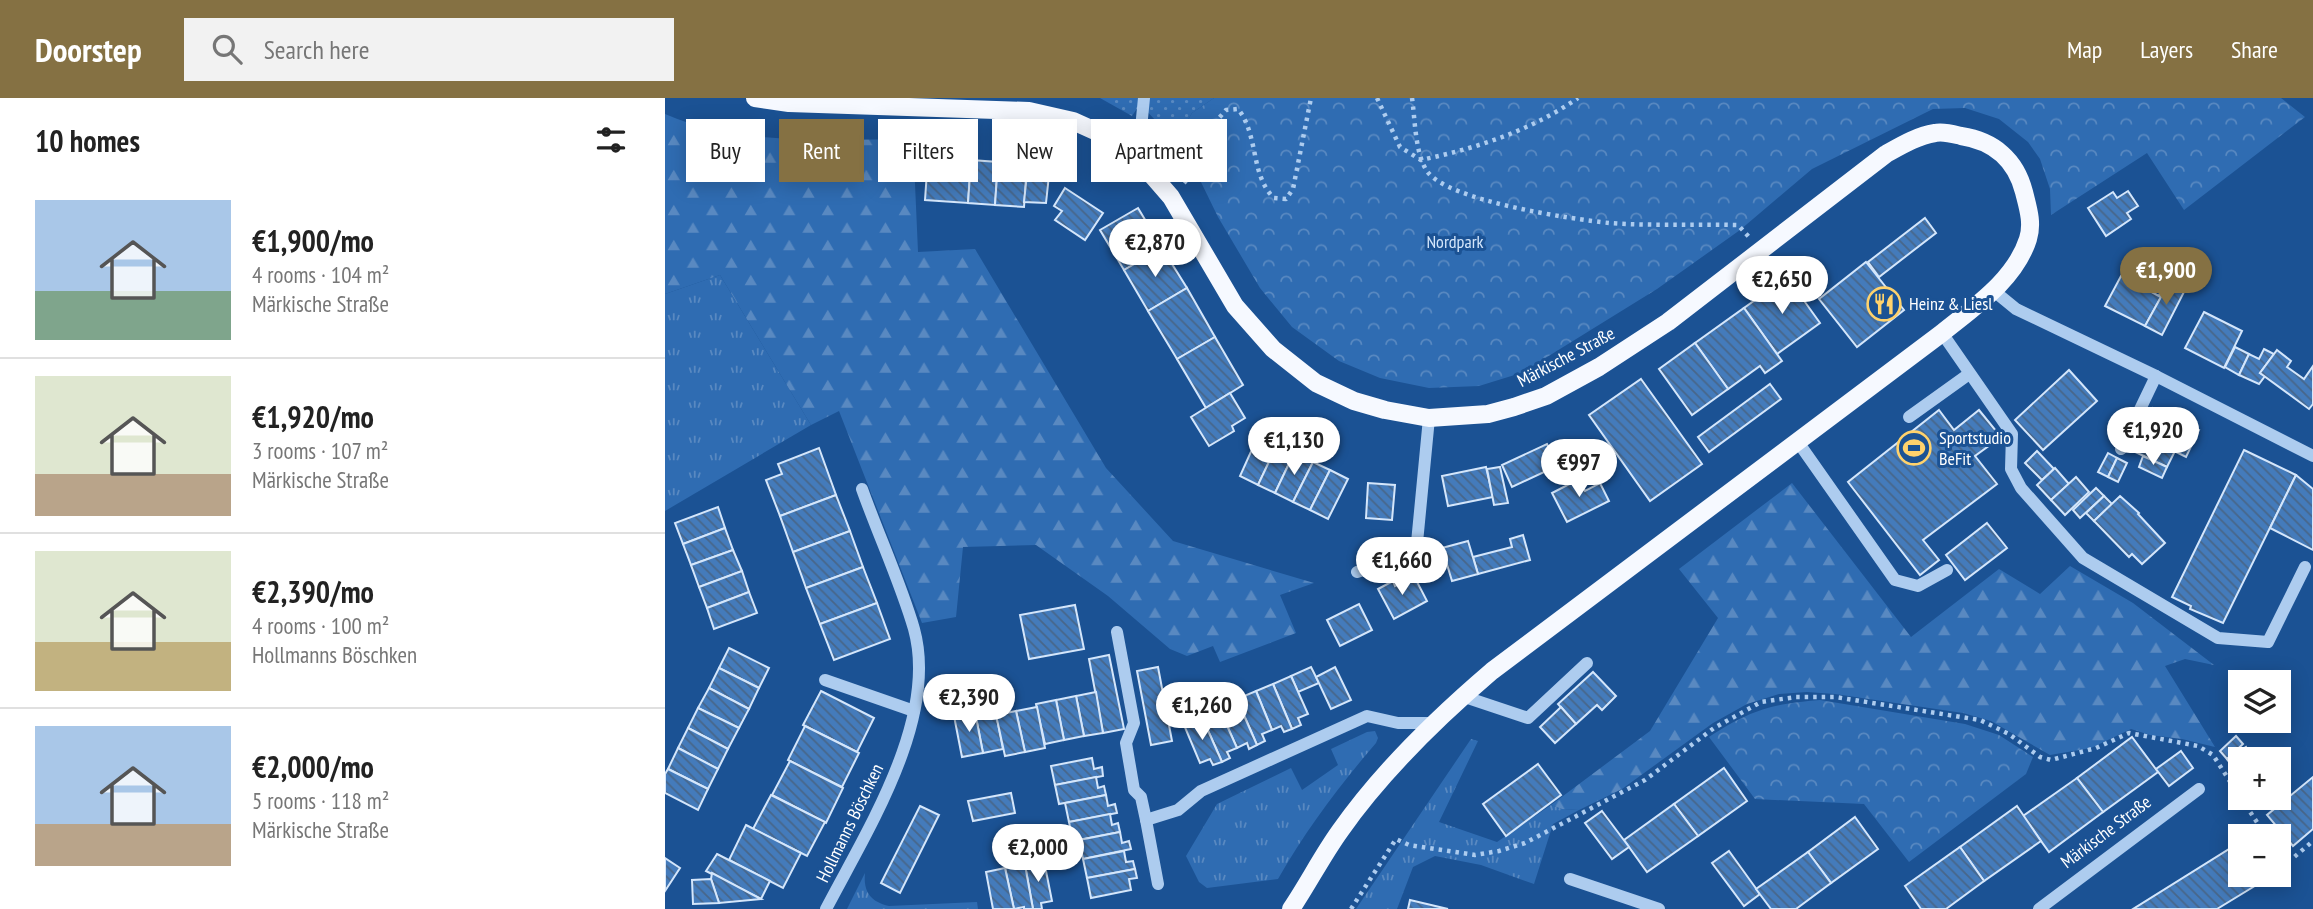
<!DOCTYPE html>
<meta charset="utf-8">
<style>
:root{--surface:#fff;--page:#f2f2f2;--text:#222;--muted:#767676;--line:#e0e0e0;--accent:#857143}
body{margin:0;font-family:"PT Sans Narrow",sans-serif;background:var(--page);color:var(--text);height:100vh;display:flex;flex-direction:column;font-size:26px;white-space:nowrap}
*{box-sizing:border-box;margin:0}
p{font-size:23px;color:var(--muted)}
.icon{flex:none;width:38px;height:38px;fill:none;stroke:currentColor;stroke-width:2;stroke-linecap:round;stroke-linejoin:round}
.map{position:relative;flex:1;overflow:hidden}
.drawer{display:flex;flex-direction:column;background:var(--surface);width:665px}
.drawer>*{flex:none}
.banner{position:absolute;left:21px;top:21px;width:665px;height:63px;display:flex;gap:14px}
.buttons{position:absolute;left:1563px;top:572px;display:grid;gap:14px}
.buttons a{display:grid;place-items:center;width:63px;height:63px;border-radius:0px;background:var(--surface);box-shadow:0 4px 18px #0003;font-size:35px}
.price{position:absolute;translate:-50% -60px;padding:0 16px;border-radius:24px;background:#fff;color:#222;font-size:23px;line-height:46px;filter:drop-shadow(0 2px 4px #0008)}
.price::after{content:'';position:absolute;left:50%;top:42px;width:21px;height:16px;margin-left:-10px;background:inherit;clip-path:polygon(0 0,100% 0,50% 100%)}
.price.active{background:var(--accent);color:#fff}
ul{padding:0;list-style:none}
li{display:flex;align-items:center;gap:21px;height:175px;padding:0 35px}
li+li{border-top:2px solid var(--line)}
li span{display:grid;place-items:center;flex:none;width:196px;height:140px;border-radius:0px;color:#555}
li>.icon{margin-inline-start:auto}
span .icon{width:84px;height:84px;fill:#fffc;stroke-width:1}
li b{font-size:30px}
h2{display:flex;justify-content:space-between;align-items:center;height:84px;padding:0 35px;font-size:30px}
.tag{padding:0 24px;border-radius:0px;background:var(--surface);box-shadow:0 4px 18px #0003;font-size:24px;line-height:63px}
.tag.active{background:var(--accent);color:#fff}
header{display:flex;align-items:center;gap:42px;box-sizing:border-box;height:98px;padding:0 35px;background:var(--accent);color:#fff}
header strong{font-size:33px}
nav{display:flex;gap:38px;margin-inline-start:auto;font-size:24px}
.search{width:490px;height:63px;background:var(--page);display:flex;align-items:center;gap:18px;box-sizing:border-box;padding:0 24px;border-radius:0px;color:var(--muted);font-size:26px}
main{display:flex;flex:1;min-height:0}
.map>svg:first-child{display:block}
</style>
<header>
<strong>Doorstep</strong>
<div class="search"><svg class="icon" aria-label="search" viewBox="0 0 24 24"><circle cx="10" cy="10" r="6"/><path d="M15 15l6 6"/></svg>Search here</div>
<nav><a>Map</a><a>Layers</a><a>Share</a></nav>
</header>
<main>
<section class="drawer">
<h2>10 homes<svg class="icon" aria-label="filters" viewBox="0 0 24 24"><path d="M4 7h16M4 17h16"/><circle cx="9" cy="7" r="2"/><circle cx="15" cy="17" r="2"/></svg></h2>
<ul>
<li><span style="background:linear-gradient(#a9c7e8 65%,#7fa58c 0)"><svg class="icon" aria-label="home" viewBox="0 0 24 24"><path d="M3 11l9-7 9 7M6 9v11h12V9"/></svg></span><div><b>€1,900/mo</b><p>4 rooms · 104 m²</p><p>Märkische Straße</p></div></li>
<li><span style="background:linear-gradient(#dfe7d0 70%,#b9a48a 0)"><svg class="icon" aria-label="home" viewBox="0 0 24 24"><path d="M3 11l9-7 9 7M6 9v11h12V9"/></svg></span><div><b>€1,920/mo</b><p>3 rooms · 107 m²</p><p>Märkische Straße</p></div></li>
<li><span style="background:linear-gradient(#dfe7d0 65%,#c2b280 0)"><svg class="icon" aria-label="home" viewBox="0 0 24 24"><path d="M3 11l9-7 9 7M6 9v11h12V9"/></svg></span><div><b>€2,390/mo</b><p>4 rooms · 100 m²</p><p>Hollmanns Böschken</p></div></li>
<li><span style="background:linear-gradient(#a9c7e8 70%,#b9a48a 0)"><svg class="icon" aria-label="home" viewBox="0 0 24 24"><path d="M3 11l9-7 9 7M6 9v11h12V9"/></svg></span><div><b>€2,000/mo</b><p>5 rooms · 118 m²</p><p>Märkische Straße</p></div></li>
</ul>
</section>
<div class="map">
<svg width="1648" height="811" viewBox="0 0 1648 811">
<defs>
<pattern id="grass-tufts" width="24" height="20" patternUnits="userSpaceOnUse" patternTransform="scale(1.75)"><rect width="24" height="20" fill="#2f6cb2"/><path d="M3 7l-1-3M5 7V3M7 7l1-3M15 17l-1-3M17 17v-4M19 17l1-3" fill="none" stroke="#5989c1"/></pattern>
<pattern id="forest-firs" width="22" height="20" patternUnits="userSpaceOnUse" patternTransform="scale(1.75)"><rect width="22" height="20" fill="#2f6cb2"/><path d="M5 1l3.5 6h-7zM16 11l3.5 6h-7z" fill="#5989c1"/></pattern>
<pattern id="park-crowns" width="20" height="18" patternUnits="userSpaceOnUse" patternTransform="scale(1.75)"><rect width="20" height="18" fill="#2f6cb2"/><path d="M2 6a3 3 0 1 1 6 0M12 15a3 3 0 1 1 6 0" fill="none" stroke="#5989c1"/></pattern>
<pattern id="garden-dots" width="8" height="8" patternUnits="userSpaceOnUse" patternTransform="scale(1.75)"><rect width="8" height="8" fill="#2f6cb2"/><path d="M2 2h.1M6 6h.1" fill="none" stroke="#5989c1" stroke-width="1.8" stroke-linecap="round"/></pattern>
<pattern id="building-back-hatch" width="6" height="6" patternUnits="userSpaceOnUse" patternTransform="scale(1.75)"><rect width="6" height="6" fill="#447bbb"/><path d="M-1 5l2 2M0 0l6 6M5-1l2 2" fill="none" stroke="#486689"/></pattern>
</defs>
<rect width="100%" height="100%" fill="#1b5294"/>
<g fill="url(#grass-tufts)">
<path d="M55 177 146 327 0 413V196Z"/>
<path d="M710 633 713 640 711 645C674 688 641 732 613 781L542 790 534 784 521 758 552 706 626 670 637 692 673 667 666 651 702 634Z"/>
<path d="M806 641 813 643 774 724 832 744 886 707 897 711 914 712 888 726 869 786 816 767 770 758 748 769 732 811H691Z"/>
<path d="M200 775C198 794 206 804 224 808L312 804 313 811H182Z"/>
</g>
<g fill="url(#forest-firs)">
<path d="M0 16C76 49 167 41 248 41L253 154 310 151 441 370 508 443 649 485 615 497 631 535 555 564 548 548 522 558 505 551 443 498 371 447 298 449 291 519 257 525 174 313 146 327 55 177 0 196Z"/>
<path d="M1127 385 1246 539 1334 471 1375 496 1405 468 1468 505 1549 567 1520 561 1500 568 1550 649 1517 641 1485 637 1466 631 1426 650 1385 657 1326 623 1298 615 1170 596 1142 594 1114 596 1082 606 1048 625 957 691 914 712 897 711 886 707 985 633 1053 520 1014 471Z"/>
</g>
<g fill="url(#park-crowns)">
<path d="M549 0H1616L1640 19 1519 112 1482 55 1386 117 1385 91 1375 61 1363 44 1334 21 1300 10 1268 11 1147 71 1075 132 992 191 856 275 814 288 764 290 715 280 674 263 627 229 595 190 553 119 534 80 508 47 527 15Z"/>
<path d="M1155 602 1300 626 1334 637 1368 659 1361 676 1244 764 1199 706 1090 701 1044 639C1086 612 1106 606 1155 602Z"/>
</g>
<path fill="url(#garden-dots)" d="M435 0H549L527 15 508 47 492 24 475 6 467 18Z"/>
<g fill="url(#building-back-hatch)" stroke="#d4e6fb" stroke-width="2">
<path d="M263 59 306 62 303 105 260 102Z"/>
<path d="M306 62 333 64 330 107 303 105Z"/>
<path d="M333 64 362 67 359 109 330 107Z"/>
<path d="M362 76 384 77 381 105 359 104Z"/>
<path d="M400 90 438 115 420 142 390 122 397 113 389 108Z"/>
<path d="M1463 93 1473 108 1462 115 1466 121 1441 138 1423 110 1448 94 1452 100Z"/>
<path d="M473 110 497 150 459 172 435 132Z"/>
<path d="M1260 120 1271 135 1214 179 1203 164Z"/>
<path d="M497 150 522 190 483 213 459 172Z"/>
<path d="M1201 164 1239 212 1192 249 1154 201Z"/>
<path d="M1456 178 1496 199 1480 228 1440 208Z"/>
<path d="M1122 179 1155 225 1112 256 1079 210Z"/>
<path d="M1503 181 1521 190 1497 237 1480 228 1496 199 1494 197Z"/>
<path d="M522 190 550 239 512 261 483 213Z"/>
<path d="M1079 210 1117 263 1100 275 1095 268 1063 291 1030 245Z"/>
<path d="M1539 214 1577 233 1559 270 1520 250Z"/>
<path d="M550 239 578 287 541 310 512 261Z"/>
<path d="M1030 245 1063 291 1027 317 994 271Z"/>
<path d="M1570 249 1584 256 1574 277 1560 269Z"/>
<path d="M1599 251 1609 256 1595 275 1600 278 1594 286 1574 277 1584 256 1594 261Z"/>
<path d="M1612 252 1626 263 1622 269 1639 281 1648 268V306L1644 311 1595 275Z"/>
<path d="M1404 272 1432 303 1378 352 1350 322Z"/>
<path d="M976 281 1037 366 985 403 924 317Z"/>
<path d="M1105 286 1116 301 1044 354 1033 339Z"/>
<path d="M565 295 580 320 567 328 569 333 544 348 526 319Z"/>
<path d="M1488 310 1523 327 1502 369 1466 352Z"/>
<path d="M1274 312 1289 332 1314 312 1336 339 1310 358 1332 386 1258 442 1274 462 1255 477 1183 384Z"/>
<path d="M1523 327 1534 332 1521 359 1509 353Z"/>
<path d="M593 338 612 347 593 387 575 378Z"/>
<path d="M882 346 892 368 847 389 837 367Z"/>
<path d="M612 347 629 355 610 395 593 387Z"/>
<path d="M154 350 171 397 115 418 101 382 117 376 113 366Z"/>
<path d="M1579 352 1631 377 1558 525 1525 511 1526 508 1507 499Z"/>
<path d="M1372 353 1389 371 1377 382 1360 365Z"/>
<path d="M629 355 648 364 628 404 610 395Z"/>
<path d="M1443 355 1452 360 1443 379 1433 374Z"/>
<path d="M1478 358 1502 369 1497 380 1474 369Z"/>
<path d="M1452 360 1462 365 1453 384 1443 379Z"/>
<path d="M648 364 665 372 645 412 628 404Z"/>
<path d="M821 369 828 399 783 408 777 378Z"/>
<path d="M835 369 843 405 829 407 822 371Z"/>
<path d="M1390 370 1404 386 1386 402 1372 387Z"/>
<path d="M665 372 683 381 663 421 645 412Z"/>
<path d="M1631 377 1648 391V452L1605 430Z"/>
<path d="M1411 379 1424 394 1400 417 1386 402Z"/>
<path d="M914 381 920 393 935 385 944 403 902 424 887 395Z"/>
<path d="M703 385 730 387 727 422 701 420Z"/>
<path d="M1431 390 1439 398 1415 420 1408 412Z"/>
<path d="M171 397 185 433 128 454 115 418Z"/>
<path d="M1439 398 1447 406 1429 423 1421 415Z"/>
<path d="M1455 398 1474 415 1473 416 1500 445 1477 466 1467 456 1464 459 1429 423Z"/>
<path d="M53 409 60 430 18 446 10 425Z"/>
<path d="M1322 425 1342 450 1300 482 1281 457Z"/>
<path d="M60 430 68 452 26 467 18 446Z"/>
<path d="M185 433 198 469 141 490 128 454Z"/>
<path d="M858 437 865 462 813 476 808 459 847 449 845 441Z"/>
<path d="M803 443 813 476 787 483 777 450Z"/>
<path d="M68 452 77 473 34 489 26 467Z"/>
<path d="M198 469 212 505 155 526 141 490Z"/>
<path d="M77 473 84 494 42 510 34 489Z"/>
<path d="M749 478 762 503 729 521 713 491 728 483 730 488Z"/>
<path d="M84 494 92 515 49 531 42 510Z"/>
<path d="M212 505 225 541 169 562 155 526Z"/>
<path d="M694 506 707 532 675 548 662 522Z"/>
<path d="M410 507 419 551 364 561 355 517Z"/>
<path d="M64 550 104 570 94 590 54 570Z"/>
<path d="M444 557 459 631 438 635 424 561Z"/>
<path d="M493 569 507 643 486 647 472 573Z"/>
<path d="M646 569 654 585 633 594 626 578Z"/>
<path d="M670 569 686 602 666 611 651 579Z"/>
<path d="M54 570 94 590 84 611 44 590Z"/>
<path d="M928 574 951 598 937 612 932 607 911 626 893 606Z"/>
<path d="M626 578 643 616 633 620 636 627 627 631 608 586Z"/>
<path d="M608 586 627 631 619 634 616 628 607 632 591 593Z"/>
<path d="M44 590 84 611 74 630 33 610Z"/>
<path d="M156 593 209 620 192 654 138 627Z"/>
<path d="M591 593 607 632 597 636 600 643 592 647 572 601Z"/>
<path d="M431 594 438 635 419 638 411 598Z"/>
<path d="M411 598 419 638 399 642 391 602Z"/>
<path d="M391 602 399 642 380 646 371 606Z"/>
<path d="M573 604 592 647 584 651 582 645 572 650 555 612Z"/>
<path d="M372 609 380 650 360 654 351 613Z"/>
<path d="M896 609 911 626 890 645 875 629Z"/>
<path d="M33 610 74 630 63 651 23 630Z"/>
<path d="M330 610 338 651 318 655 310 614Z"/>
<path d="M555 612 572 650 562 654 565 660 557 664 537 619Z"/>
<path d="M351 613 360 654 340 658 331 617Z"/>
<path d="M310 614 318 655 297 659 289 618Z"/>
<path d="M537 619 557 664 548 667 545 661 535 665 519 627Z"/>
<path d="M140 628 194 655 177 689 123 662Z"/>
<path d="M23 630 63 651 53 671 13 650Z"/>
<path d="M1571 638 1578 646 1562 661 1555 653Z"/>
<path d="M1467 639 1493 674 1438 714 1412 680Z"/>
<path d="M1581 649 1588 662H1575V680L1562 661Z"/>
<path d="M13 650 53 671 43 691 3 671Z"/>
<path d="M1516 653 1528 670 1504 688 1491 671Z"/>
<path d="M427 660 429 671 437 669 438 678 390 687 386 668Z"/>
<path d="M125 663 178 690 161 725 107 697Z"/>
<path d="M873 666 896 697 841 738 818 706Z"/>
<path d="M1059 670 1082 703 1033 738 1009 706Z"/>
<path d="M3 671 43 691 33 712 0 695V676Z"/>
<path d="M431 679 433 690 439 688 441 697 394 706 390 687Z"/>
<path d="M1648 679V731L1628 748 1602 717Z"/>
<path d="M1412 680 1438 714 1384 754 1358 718Z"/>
<path d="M346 695 350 715 308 723 303 703Z"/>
<path d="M106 697 160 724 142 758 88 731Z"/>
<path d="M441 697 443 708 450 706 452 715 404 724 400 705Z"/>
<path d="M1009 706 1033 738 982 774 959 742Z"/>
<path d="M255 708 274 717 235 795 216 785Z"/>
<path d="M1352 708 1376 743 1319 783 1295 749Z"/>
<path d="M937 713 964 749 947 761 920 725Z"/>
<path d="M445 716 447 727 453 725 455 734 408 743 404 724Z"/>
<path d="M1190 719 1213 751 1166 785 1143 754Z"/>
<path d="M81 727 136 755 118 790 64 762Z"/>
<path d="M455 734 457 745 464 743 466 751 418 761 414 742Z"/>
<path d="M1569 748 1575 758V777H1587L1593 786 1552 811H1468Z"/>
<path d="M1295 749 1319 783 1281 811H1256L1240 788Z"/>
<path d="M459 753 461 764 468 763 470 771 422 780 418 761Z"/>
<path d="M1064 753 1095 796 1079 808 1047 765Z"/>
<path d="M1143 754 1166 785 1131 811H1106L1091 791Z"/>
<path d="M52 756 105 783 96 801 41 773Z"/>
<path d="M0 760 15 770 0 793Z"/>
<path d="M379 763 387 803 376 805 377 811H368L360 767Z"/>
<path d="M360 767 368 811H359V809L349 811 340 770Z"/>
<path d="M340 770 349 811H328L321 774Z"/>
<path d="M470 771 472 780 464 781 466 792 426 800 422 780Z"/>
<path d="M47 775 96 801 54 805 46 781Z"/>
<path d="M46 781 54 805 28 806 27 782Z"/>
<path d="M745 802 783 811H743Z"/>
</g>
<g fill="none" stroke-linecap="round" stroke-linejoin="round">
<g stroke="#adccef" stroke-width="4.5" stroke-dasharray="3.5 5" stroke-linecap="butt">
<path d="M712 0 735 49 756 62C812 50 865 33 913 0"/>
<path d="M747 0C750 20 750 56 762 73 782 103 907 121 944 125 987 128 1030 126 1073 127L1084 139"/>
<path d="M519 85 542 59 554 20 561 12 573 11C594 37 585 77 609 100L621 101 628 91 646 0"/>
<path d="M1576 700 1601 738"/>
<path d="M1614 755 1628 760 1648 743"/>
<path d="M686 811 731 741 744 747 810 757 834 753 860 745 980 682 1049 630 1096 604 1131 599H1170L1315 622 1344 636 1375 659 1386 662 1431 650 1464 635 1533 648 1548 657 1575 699"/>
</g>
<g stroke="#adccef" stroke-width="12">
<path d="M473 61 479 0"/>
<path d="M1329 193 1351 211 1491 278 1648 358"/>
<path d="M1277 235 1347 336 1346 371 1356 390 1418 460 1553 540 1603 544 1640 469"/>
<path d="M1244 319 1304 276"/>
<path d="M1133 344 1230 482 1253 488 1282 472"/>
<path d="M1456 351 1491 278"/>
<path d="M692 474 751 455 764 320"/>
<path d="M452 534 469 625 461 645 469 692 476 699 481 722 493 786"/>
<path d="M160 582 249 613"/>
<path d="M797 598 863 620 922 565"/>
<path d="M481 722 513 712 536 693 702 618 733 625H771"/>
<path d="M905 781 994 811"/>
<path d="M161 811C201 734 274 621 249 531 236 486 213 436 197 391"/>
<path d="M1374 811 1534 691"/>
</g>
<path stroke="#f6f9ff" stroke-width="18" d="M90 0 124 5 364 13 408 23 439 37 473 61 506 99 570 208 608 251 651 285 689 303 720 312 764 320 823 316 849 309 881 298 934 269 1003 224 1221 56C1237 47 1252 38 1270 35 1278 33 1288 36 1296 38 1329 43 1351 62 1359 94 1363 110 1368 125 1363 141 1350 182 1309 209 1277 235L827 573C772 620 717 673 675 733 657 758 643 786 626 811"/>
</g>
<defs>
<symbol id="restaurant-ring" viewBox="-11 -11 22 22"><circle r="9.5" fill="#1b5294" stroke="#ffd26c" stroke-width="1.5"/><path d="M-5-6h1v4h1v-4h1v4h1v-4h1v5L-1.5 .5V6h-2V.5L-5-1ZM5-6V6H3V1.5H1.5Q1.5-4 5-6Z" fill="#ffd26c"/></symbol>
<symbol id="stadium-ring" viewBox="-11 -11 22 22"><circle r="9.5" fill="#1b5294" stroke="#ffd26c" stroke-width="1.5"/><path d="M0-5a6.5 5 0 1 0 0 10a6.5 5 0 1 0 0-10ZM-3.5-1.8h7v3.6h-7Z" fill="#ffd26c"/></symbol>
</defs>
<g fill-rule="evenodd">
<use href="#restaurant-ring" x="1200" y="187" width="38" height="38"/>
<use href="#stadium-ring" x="1230" y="331" width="38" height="38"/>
</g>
<g text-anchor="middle" stroke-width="6" stroke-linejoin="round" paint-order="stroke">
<g font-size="18" fill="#d4e6fb" stroke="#1b5294">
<text x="790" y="150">Nordpark</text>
</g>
<g font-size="18" fill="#fff" stroke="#1b5294" text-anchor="start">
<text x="1244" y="212">Heinz &amp; Liesl</text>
<text x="1274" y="346">Sportstudio<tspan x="1274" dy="21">BeFit</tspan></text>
</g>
<g font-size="18" fill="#fff" stroke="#1b5294">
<text transform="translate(901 259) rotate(-28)" y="6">Märkische Straße</text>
<text transform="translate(185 725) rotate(-64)" y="6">Hollmanns Böschken</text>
<text transform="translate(1441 734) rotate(-37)" y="6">Märkische Straße</text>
</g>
</g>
</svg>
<div class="buttons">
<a><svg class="icon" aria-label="layers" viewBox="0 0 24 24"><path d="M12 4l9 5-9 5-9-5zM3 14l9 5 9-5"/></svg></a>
<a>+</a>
<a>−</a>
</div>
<b class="price" style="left:490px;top:181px">€2,870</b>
<b class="price active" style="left:1501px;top:209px">€1,900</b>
<b class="price" style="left:1117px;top:218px">€2,650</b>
<b class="price" style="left:1488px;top:369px">€1,920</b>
<b class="price" style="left:629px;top:379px">€1,130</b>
<b class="price" style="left:914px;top:401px">€997</b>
<b class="price" style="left:737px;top:499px">€1,660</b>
<b class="price" style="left:304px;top:636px">€2,390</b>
<b class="price" style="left:537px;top:644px">€1,260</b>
<b class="price" style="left:373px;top:786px">€2,000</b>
<div class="banner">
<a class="tag">Buy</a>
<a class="tag active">Rent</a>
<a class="tag">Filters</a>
<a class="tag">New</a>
<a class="tag">Apartment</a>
</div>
</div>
</main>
